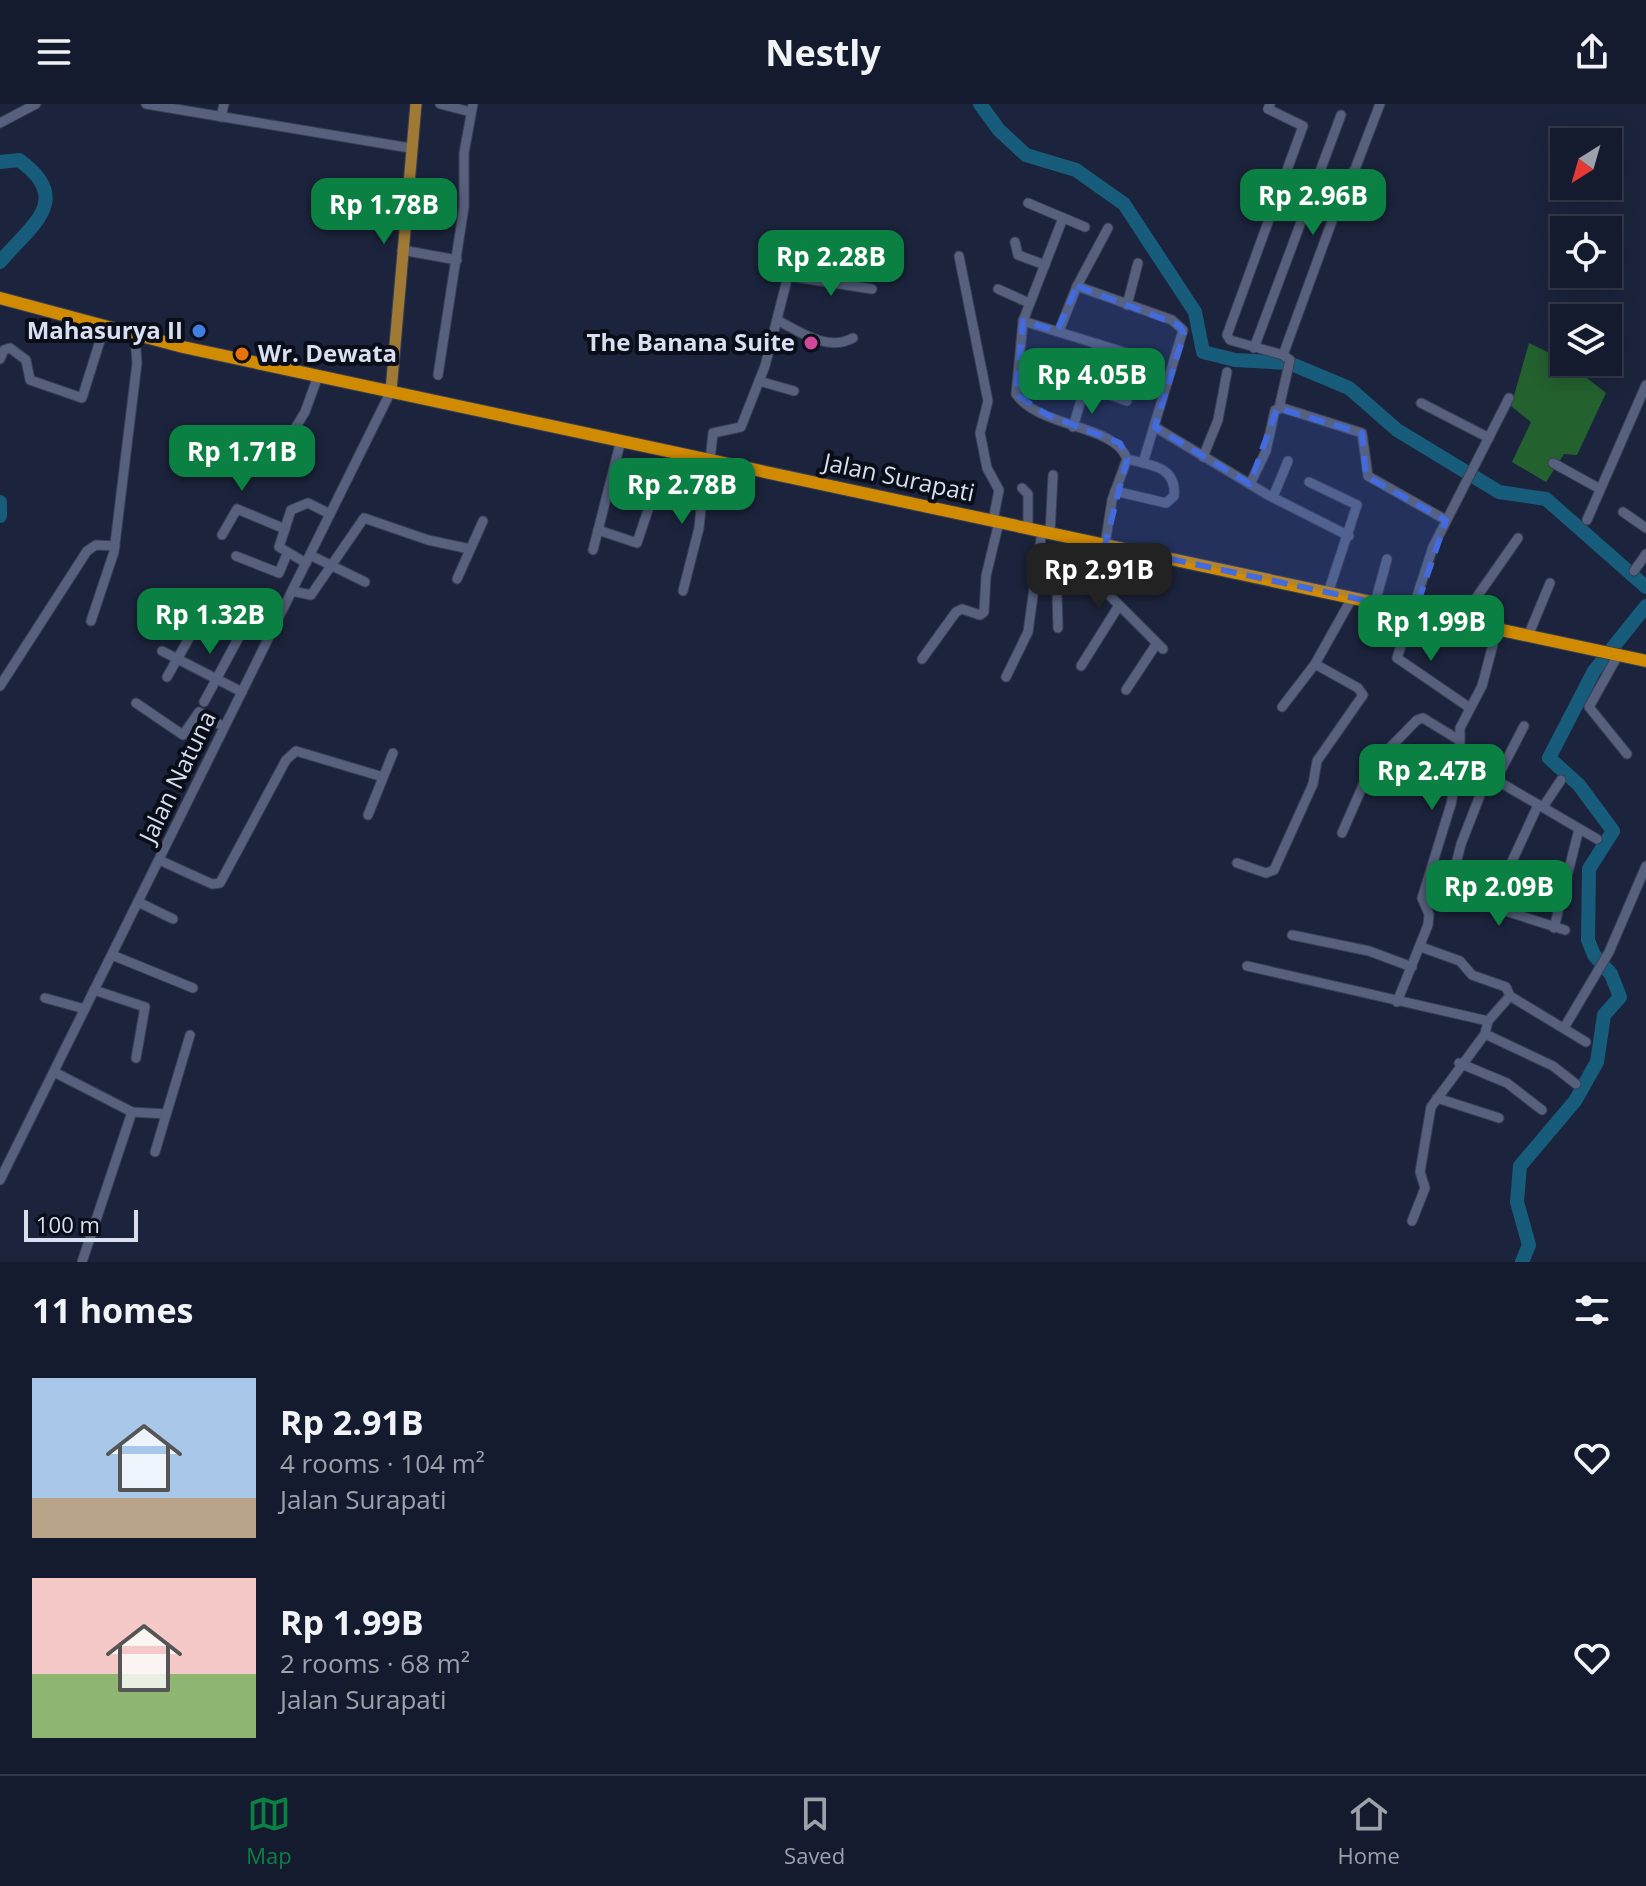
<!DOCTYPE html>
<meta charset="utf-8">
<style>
:root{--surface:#151b2e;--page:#1e2436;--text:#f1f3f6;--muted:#9da1aa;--line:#34394a;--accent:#0b8043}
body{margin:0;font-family:"Open Sans",sans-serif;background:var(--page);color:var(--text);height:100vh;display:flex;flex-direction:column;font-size:30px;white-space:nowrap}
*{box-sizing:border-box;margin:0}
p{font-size:26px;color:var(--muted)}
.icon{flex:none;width:44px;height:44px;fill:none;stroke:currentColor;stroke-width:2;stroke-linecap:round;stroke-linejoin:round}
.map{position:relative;height:1158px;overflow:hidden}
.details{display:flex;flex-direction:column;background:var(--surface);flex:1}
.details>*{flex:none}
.needle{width:52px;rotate:217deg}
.controls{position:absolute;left:1550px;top:24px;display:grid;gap:16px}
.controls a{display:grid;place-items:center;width:72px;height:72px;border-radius:0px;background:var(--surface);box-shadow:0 4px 20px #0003,0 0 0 2px var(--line);font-size:40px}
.scale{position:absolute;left:24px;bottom:20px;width:114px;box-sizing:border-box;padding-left:8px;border:4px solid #d9dff0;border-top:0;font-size:22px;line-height:28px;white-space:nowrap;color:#d9dff0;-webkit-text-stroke:6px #0a0e19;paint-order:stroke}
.price{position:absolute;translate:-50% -68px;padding:0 18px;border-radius:16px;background:var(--accent);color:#fff;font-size:26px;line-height:52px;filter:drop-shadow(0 2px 4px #0008)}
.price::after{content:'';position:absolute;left:50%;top:48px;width:24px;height:18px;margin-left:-12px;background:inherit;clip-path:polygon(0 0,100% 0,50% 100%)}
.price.current{background:#222;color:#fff}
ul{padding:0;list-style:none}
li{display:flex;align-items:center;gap:24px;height:200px;padding:0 32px}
li span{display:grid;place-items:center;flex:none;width:224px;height:160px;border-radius:0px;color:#555}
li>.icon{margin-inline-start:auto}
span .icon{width:96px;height:96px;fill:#fffc;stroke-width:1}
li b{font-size:34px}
h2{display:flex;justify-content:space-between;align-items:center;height:96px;padding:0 32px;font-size:34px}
header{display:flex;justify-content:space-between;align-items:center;height:104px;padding:0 32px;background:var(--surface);font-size:36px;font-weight:700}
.tab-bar{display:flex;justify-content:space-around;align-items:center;height:112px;border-top:2px solid var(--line);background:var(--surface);font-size:22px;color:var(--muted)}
.tab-bar a{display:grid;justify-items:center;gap:4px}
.tab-bar .current{color:var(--accent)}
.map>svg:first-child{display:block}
</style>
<header><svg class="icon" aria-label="menu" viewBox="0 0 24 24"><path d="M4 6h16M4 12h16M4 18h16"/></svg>Nestly<svg class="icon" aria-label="share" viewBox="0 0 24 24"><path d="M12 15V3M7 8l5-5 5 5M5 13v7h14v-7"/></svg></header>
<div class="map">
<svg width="1646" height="1158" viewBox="0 0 1646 1158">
<rect width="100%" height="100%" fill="#1c243d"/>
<path fill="#23612e" d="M1529 239 1564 256 1606 289 1577 351 1564 350 1546 378 1512 358 1531 318 1511 302Z"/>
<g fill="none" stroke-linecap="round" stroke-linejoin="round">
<g stroke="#185c7b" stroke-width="14">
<path d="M980 0 999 26 1026 51 1076 66 1124 100 1195 208 1203 248 1235 256 1289 259 1349 284 1397 326 1499 388 1546 395 1646 483"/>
<path d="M0 58 19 56C75 96 30 122 0 158"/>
<path d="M0 398V412"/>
<path d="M1522 1158 1529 1141 1517 1098 1520 1062 1575 997 1597 958 1604 911 1620 893 1611 870 1594 851 1588 836 1589 765 1613 727 1579 681 1549 654 1594 567 1646 502"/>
</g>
<defs>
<g id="minor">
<path d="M146 0 410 44"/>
<path d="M440 0 471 8"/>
<path d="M1270 0 1268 5 1303 22 1227 231 1230 236 1283 251"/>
<path d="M221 13 224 0"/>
<path d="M0 19 36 0"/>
<path d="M1028 99 1085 123"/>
<path d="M1063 114 1023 217 1016 290C1039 324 1115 320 1127 355"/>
<path d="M1015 138 1018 151 1045 161"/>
<path d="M402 146 457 156"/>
<path d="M959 152 988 297 980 329 987 364 999 386 993 417"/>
<path d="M1077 182 1172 216 1183 226 1143 359"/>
<path d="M998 185 1029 199"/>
<path d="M1127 201 1138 159"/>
<path d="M777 216C800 228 828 248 853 234"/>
<path d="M1023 217 1143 254"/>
<path d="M1059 227 1077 182 1108 124"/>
<path d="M1254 244 1341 11"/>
<path d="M0 255 4 246 10 244 26 256 30 276 82 294 104 224"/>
<path d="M1055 269 1086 280"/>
<path d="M438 271 464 103V49L473 0"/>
<path d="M759 277 794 287"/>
<path d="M1085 282 1127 297"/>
<path d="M1421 299 1489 334"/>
<path d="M1279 304 1290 256 1283 251 1347 76 1355 65 1380 0"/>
<path d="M1073 323 1098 240"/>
<path d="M1155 323 1268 391 1349 432"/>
<path d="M294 326 305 308 318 272"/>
<path d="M1203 353 1218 316 1227 268"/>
<path d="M710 356 713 329 741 323 765 262 788 172 872 185"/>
<path d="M1553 359 1600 385"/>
<path d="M1309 378 1357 401 1328 489"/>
<path d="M1250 380 1266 347 1275 306 1283 304 1362 329 1368 372 1446 416"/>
<path d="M1022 384 1028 390V424"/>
<path d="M1115 387 1166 399 1174 392C1177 362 1150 361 1127 355"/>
<path d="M1273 393 1288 357"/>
<path d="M1623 408 1646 424"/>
<path d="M1587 416 1646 281"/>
<path d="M598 426 637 439 650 400"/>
<path d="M1050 429 1053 371"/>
<path d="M222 431 237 405 285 425"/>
<path d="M1105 441 1112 396 1127 355"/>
<path d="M1111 442 1104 486 1163 545"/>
<path d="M593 446 621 336"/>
<path d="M310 451 365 478"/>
<path d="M236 452 279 469 287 450"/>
<path d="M306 459 279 443 291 406 308 399 330 410"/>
<path d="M1634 467 1646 450"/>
<path d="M457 475 483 417"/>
<path d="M1034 485H1052L1057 489 1058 524"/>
<path d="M292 487 311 491 364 414 428 436 470 445"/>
<path d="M683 487 699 424 706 355"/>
<path d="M1375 499 1387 455"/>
<path d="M91 517 114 448 137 259 135 233"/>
<path d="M1460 517 1518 434"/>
<path d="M1528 532 1550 479"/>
<path d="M162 547 242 588"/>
<path d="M1618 551 1589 603 1627 650"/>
<path d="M922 555 956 508 962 505 980 511 984 508 986 472 999 418"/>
<path d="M1081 562 1118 503"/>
<path d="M167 573 205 506"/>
<path d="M1006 573 1028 528 1042 427"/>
<path d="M0 582 87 447 96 441 115 442"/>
<path d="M1126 586 1157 539"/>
<path d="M204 598 239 533"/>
<path d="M136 599 183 631 199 608 224 623"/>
<path d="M1282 603 1315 560 1352 494"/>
<path d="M1470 604 1397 554 1433 443 1509 294"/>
<path d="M1460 655 1597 735"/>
<path d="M1488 671 1461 740 1450 784 1471 796 1565 826"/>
<path d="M1496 676 1524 622"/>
<path d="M1543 703 1561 676"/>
<path d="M368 711 393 649"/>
<path d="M1342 729 1371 663 1417 616 1423 614 1459 636"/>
<path d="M159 756 212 780 220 779 286 656 296 647 383 673"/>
<path d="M1237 759 1266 769 1274 766 1313 680 1317 657 1363 591 1358 584 1315 560"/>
<path d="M138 798 173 815"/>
<path d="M1491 803 1538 701"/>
<path d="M1554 824 1579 725"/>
<path d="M1292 831 1369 847 1412 863"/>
<path d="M1421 843 1460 857 1472 871 1506 883 1510 892 1586 938"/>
<path d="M112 851 193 884"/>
<path d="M1247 862 1488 917"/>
<path d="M94 886 145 903 136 954"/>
<path d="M45 894 85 905"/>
<path d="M1397 898 1428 821 1429 810 1422 794 1451 700 1460 655V624L1482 582 1497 525"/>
<path d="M1564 924 1609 848 1646 762"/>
<path d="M1485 930 1553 962 1576 980"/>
<path d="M1459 959 1507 979 1542 1006"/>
<path d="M54 968 132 1008 166 1010"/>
<path d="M1437 994 1499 1014"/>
<path d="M155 1048 190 931"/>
<path d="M0 1076 391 287"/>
<path d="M1412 1117 1425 1084 1420 1068 1431 1003 1485 930 1488 917 1510 892"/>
<path d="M82 1158 132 1008"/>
</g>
<path id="major" d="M391 287 416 0"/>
<path id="highway" d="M0 194 183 243 1646 557"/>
</defs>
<use href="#minor" stroke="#393f54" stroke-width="11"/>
<use href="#major" stroke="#393f54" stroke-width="13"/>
<use href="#highway" stroke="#393f54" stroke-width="14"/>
<use href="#minor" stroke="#57617e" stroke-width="9"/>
<use href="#major" stroke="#a07a34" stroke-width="11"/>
<use href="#highway" stroke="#d08b02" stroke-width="12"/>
</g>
<path fill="#436bdd" fill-opacity="0.2" stroke="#436bdd" stroke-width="6" stroke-dasharray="16 10" stroke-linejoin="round" d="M1077 182 1179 221 1184 230 1155 323 1250 380 1277 304 1362 329 1366 372 1446 416 1415 507 1105 441 1127 355 1120 339 1047 311 1016 290 1023 217 1057 227Z"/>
<circle fill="#3f7fe0" stroke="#0a0e19" stroke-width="3" cx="199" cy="227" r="8"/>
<circle fill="#d1479c" stroke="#0a0e19" stroke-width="3" cx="811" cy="239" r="8"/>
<circle fill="#e8710a" stroke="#0a0e19" stroke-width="3" cx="242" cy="250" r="8"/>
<g text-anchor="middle" stroke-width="8" stroke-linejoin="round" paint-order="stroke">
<g font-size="24" font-weight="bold" fill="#d9dff0" stroke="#0a0e19" text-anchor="end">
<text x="183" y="235">Mahasurya II</text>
<text x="795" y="247">The Banana Suite</text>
<text x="258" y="258" text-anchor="start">Wr. Dewata</text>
</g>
<g font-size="24" fill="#d9dff0" stroke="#0a0e19">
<text transform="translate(899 374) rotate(12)" y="8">Jalan Surapati</text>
<text transform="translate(178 673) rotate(-64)" y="8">Jalan Natuna</text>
</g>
</g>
</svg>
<div class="controls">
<a><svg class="needle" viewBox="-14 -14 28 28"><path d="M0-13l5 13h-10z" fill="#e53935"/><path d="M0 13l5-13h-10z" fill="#9da1aa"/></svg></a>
<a><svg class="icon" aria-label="locate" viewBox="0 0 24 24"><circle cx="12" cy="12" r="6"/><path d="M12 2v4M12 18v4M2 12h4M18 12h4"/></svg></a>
<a><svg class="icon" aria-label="layers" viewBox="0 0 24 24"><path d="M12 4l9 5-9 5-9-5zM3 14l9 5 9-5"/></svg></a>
</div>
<div class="scale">100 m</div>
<b class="price" style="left:1313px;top:133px">Rp 2.96B</b>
<b class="price" style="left:384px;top:142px">Rp 1.78B</b>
<b class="price" style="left:831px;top:194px">Rp 2.28B</b>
<b class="price" style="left:1092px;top:312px">Rp 4.05B</b>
<b class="price" style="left:242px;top:389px">Rp 1.71B</b>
<b class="price" style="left:682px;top:422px">Rp 2.78B</b>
<b class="price current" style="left:1099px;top:507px">Rp 2.91B</b>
<b class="price" style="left:210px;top:552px">Rp 1.32B</b>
<b class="price" style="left:1431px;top:559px">Rp 1.99B</b>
<b class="price" style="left:1432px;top:708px">Rp 2.47B</b>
<b class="price" style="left:1499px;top:824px">Rp 2.09B</b>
</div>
<section class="details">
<h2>11 homes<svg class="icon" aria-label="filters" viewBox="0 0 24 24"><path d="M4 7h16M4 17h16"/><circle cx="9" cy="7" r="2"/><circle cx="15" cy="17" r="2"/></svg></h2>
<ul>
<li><span style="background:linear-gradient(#a9c7e8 75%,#b9a48a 0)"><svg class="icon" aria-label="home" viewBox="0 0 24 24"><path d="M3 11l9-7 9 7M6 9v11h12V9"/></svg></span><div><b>Rp 2.91B</b><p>4 rooms · 104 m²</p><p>Jalan Surapati</p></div><svg class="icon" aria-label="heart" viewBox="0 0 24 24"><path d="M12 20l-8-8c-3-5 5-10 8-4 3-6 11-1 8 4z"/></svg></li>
<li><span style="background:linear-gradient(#f6c9c9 60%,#8fb573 0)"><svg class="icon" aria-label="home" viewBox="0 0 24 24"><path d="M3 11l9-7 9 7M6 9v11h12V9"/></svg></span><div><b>Rp 1.99B</b><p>2 rooms · 68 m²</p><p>Jalan Surapati</p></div><svg class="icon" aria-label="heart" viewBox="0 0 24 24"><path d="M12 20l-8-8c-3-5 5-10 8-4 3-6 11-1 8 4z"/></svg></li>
</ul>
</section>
<nav class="tab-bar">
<a class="current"><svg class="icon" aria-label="map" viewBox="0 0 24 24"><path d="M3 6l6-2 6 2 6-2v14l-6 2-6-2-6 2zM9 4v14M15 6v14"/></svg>Map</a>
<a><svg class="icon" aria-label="saved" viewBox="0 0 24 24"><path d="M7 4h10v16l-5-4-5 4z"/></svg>Saved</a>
<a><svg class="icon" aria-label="home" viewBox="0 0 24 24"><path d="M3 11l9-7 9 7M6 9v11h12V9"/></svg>Home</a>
</nav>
